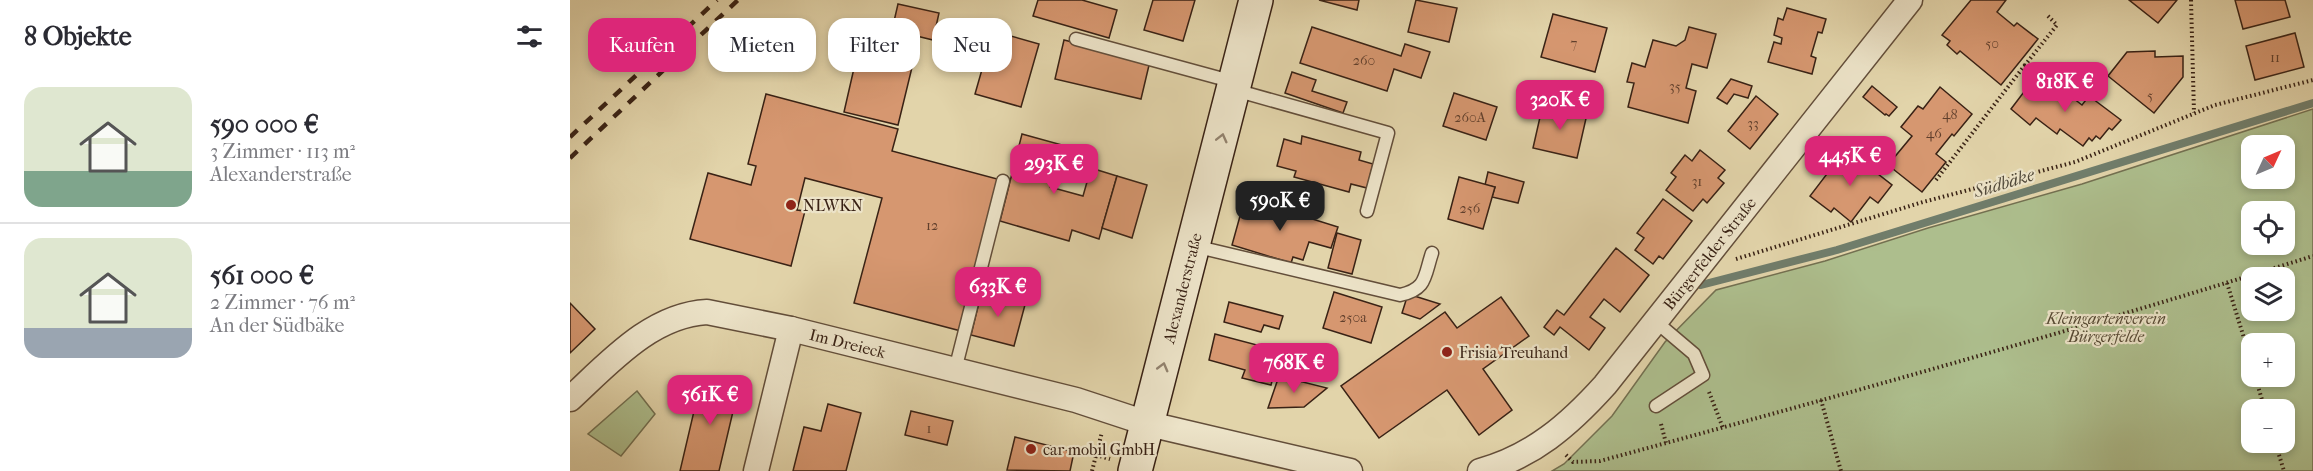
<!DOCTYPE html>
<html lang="de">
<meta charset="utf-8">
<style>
:root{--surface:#fff;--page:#f7f7f7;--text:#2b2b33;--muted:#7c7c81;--line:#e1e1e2;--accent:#db2777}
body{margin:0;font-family:"IM FELL French Canon",serif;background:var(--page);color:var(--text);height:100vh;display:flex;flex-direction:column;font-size:22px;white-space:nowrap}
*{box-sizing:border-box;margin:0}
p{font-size:20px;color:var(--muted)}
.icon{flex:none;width:33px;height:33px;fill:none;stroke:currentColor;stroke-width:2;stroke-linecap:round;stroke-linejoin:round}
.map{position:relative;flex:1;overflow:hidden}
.drawer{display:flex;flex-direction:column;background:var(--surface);width:570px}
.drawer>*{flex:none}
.top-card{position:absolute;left:18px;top:18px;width:570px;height:54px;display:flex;gap:12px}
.needle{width:39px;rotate:46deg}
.fabs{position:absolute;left:1671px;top:135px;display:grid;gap:12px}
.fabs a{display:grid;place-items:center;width:54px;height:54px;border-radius:12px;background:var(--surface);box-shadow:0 3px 9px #0003;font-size:30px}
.price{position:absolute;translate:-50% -51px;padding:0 14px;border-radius:12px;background:var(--accent);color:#fff;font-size:20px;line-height:39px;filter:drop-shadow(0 2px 3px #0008)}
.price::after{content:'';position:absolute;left:50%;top:36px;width:18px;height:14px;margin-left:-9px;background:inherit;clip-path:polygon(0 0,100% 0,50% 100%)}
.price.on{background:#222;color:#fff}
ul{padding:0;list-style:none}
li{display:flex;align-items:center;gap:18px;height:150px;padding:0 24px}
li+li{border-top:2px solid var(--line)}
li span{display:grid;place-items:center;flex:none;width:168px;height:120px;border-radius:18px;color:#555}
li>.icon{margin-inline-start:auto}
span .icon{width:72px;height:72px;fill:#fffc;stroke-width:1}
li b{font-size:26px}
h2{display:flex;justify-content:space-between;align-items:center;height:72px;padding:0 24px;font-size:26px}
.chip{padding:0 21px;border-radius:18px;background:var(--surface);box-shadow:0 3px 9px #0003;font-size:21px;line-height:54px}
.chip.on{background:var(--accent);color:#fff}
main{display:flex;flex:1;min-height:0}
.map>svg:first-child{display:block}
</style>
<main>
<section class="drawer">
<h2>8 Objekte<svg class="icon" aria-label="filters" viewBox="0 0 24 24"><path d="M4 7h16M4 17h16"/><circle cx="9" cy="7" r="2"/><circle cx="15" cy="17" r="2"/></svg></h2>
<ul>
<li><span style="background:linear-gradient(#dfe7d0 70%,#7fa58c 0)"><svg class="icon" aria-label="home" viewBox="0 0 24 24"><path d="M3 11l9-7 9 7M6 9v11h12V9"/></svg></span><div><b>590 000 €</b><p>3 Zimmer · 113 m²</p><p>Alexanderstraße</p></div></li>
<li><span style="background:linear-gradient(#dfe7d0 75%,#9aa5b1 0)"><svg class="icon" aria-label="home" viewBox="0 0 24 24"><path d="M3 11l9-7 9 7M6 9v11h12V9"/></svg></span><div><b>561 000 €</b><p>2 Zimmer · 76 m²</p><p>An der Südbäke</p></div></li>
</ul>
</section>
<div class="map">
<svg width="1743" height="471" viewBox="0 0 1743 471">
<rect width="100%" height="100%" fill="#e2d4aa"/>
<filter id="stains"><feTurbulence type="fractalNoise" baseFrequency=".00333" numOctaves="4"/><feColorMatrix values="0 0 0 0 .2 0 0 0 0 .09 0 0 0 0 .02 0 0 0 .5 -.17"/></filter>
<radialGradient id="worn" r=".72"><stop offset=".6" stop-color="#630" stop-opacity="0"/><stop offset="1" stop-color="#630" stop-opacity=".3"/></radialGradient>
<g fill="#adbe8d" stroke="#737051" stroke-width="1.5" fill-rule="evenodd">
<path d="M1743 109V471H982L994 464 1042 416 1095 342 1146 290 1255 261 1358 228 1512 184ZM1682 146H1714V178H1682ZM1682 212H1714V244H1682ZM1682 278H1714V310H1682ZM1682 344H1714V376H1682ZM1682 410H1714V442H1682Z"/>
<path d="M67 391 85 414 51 456 18 434Z"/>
</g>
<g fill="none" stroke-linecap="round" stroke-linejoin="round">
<path stroke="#707d6b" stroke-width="8" d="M1131 285 1267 250 1743 103"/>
</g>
<g fill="#d69770" stroke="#392215" stroke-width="1.5">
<path d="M468 0H512L547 10 539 38 463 16Z"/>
<path d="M583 0H625L613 41 574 30Z"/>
<path d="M749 0H789L787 10Z"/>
<path d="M846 0 887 8 879 42 838 32Z"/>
<path d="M1401 0H1436L1427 12 1444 26 1447 23 1468 39 1431 85 1390 51 1387 54 1377 45 1380 41 1372 35Z"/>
<path d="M1559 0H1607L1588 23Z"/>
<path d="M1665 0H1715L1720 17 1673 29Z"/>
<path d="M328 4 369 13 363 40 322 30Z"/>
<path d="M1217 8 1256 19 1252 33 1248 32 1241 56 1246 58 1242 74 1198 62 1204 42 1211 44 1212 38 1204 35 1208 18 1213 20Z"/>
<path d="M983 14 1037 28 1025 72 971 57Z"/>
<path d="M742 27 831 56 835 44 860 52 851 78 824 69 817 91 730 63Z"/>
<path d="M1119 27 1146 34 1137 68 1122 64 1116 88 1126 91 1118 123 1058 107 1064 83 1057 82 1062 63 1075 67 1083 40 1106 46 1115 40Z"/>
<path d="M423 31 469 44 451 107 405 94Z"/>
<path d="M1725 33 1734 67 1685 80 1676 46Z"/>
<path d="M494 40 580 61 571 99 485 79Z"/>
<path d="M290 42 345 55 328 125 274 112Z"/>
<path d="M1585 51V57L1613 56V77L1584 113 1538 76 1557 52Z"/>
<path d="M722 72 746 80 742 91 777 102 773 113 715 93Z"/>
<path d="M1161 79 1182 86 1178 98 1164 94 1157 104 1147 98Z"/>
<path d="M1463 80 1484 96 1490 88 1512 105 1519 96 1551 120 1542 130 1539 128 1530 139 1526 136 1522 141 1519 138 1513 146 1490 129 1487 134 1466 118 1460 125 1441 109Z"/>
<path d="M1302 86 1327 107 1319 116 1316 114 1315 115 1293 97Z"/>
<path d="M1370 87 1402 114 1384 136 1382 134 1366 154 1376 162 1352 192 1318 165 1342 136 1331 127 1348 106 1353 109Z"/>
<path d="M884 93 927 107 916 140 873 126Z"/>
<path d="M196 94 328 129 322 151 431 180 391 331 284 303 312 198 235 178 227 210 235 211 221 266 120 239 138 173 181 185 186 166 178 164Z"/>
<path d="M1186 96 1208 114 1180 149 1158 131Z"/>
<path d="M973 104 1017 114 1007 158 963 148Z"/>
<path d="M452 134 492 145 480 187 513 196 521 168 547 176 529 239 502 230 499 241 430 221Z"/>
<path d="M732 136 791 152 789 160 803 164 797 188 781 184 779 192 724 177 726 171 707 166 714 139 731 144Z"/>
<path d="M1276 149 1322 185 1308 203 1300 197 1281 222 1264 208 1261 212 1240 196Z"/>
<path d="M1130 150 1155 170 1148 178 1154 183 1137 203 1133 199 1123 211 1096 190 1106 177 1101 173 1115 155 1122 161Z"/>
<path d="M918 172 954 182 948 203 922 197 925 187 915 185Z"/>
<path d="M547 176 577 185 562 238 532 228Z"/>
<path d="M889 177 925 187 913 229 878 219Z"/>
<path d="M675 198 768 227 761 248 739 242 733 260 723 257 721 263 662 245Z"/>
<path d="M1093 199 1122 221 1093 259 1089 256 1083 264 1065 250 1074 238 1067 233Z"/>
<path d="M767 233 791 240 782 274 758 268Z"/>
<path d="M1046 248 1079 275 1050 312 1034 299 1020 317 1035 328 1019 350 990 327 984 335 974 327 987 310 994 315Z"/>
<path d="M412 290 456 301 444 346 401 335Z"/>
<path d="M764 292 812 307 801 343 753 328Z"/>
<path d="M838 294 870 304 850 319 832 313Z"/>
<path d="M931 297 959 336 913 369 942 410 909 435 877 390 809 438 771 386 875 312 887 328Z"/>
<path d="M659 302 713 316 709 329 694 325 691 332 654 322Z"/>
<path d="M0 303 25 329 0 353Z"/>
<path d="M645 334 710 351 701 385 672 378 675 370 639 360Z"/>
<path d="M709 376 757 388 734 407 698 408Z"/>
<path d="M132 377 169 386 149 471H110Z"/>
<path d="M258 404 291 413 276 471H223L234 427 251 431Z"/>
<path d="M341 411 383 421 377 445 335 435Z"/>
<path d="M445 437 504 452 500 471 437 470Z"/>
</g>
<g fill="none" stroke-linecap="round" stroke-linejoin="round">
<defs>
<g id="service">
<path d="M506 39 664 82"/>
<path d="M665 90 818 133 797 211"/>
<path d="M624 246 830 295C857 289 854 277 862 253"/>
<path d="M1085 321 1124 354 1133 375 1086 406"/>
<path d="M385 370 433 181"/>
</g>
<g id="minor">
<path id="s1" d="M0 399C39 363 81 315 137 312L221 329 506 400 579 424 780 471"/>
<path d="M186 471 221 329"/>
<path id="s2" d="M910 471C962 457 999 425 1035 385L1340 0"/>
</g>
<g id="secondary">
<path id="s3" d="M565 471 686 0"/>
</g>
</defs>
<use href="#service" stroke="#634e3a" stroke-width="15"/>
<use href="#minor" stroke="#634e3a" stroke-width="27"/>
<use href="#secondary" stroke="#392215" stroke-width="36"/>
<g stroke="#392215" stroke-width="4" stroke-dasharray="1.5 3" stroke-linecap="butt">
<path d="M1621 0 1624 113"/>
<path d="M1478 16 1487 25 1455 65 1517 89"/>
<path d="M1366 180 1455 65"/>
<path d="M1166 259 1353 202 1505 162 1645 105 1743 80"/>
<path d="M1657 283 1682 364"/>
<path d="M1685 376 1695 410"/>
<path d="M1139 392 1153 428"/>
<path d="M1251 400 1271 471"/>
<path d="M1091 424 1096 443"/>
<path d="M1705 442 1714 471"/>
<path d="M526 455 540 459"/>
<path d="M996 455 1003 462 1030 461C1269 396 1507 330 1743 256"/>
<path d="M522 471 532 432"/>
</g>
<use href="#service" stroke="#ece3c8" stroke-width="12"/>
<use href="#minor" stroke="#ece3c8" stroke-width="24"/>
<use href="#secondary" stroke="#ece3c8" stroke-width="33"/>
<g stroke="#392215" stroke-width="4.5" stroke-dasharray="10 10" stroke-linecap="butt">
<path d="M0 137 147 0"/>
<path d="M0 158 168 0"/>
</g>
</g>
<defs><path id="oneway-chevron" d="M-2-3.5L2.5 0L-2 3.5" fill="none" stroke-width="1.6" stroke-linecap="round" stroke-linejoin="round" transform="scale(1.5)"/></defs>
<g stroke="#92826e">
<use href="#oneway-chevron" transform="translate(652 138) rotate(-76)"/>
<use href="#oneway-chevron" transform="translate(593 367) rotate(-75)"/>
</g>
<g fill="#8f2418" stroke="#ece3c8" stroke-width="2">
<circle cx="221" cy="205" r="6"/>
<circle cx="877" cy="352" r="6"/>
<circle cx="461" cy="449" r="6"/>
</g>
<g text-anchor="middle" stroke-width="4.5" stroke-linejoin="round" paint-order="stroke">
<g font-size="14" fill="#603f2c">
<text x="1004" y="48">7</text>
<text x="1422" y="48">50</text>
<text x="1705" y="62">11</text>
<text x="794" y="65">260</text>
<text x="1105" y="91">35</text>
<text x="1580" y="100">5</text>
<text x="1380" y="119">48</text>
<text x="900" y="122">260A</text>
<text x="1183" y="128">33</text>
<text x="1364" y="138">46</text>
<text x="1127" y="186">31</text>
<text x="900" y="213">256</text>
<text x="362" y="230">12</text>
<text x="783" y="322">250a</text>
<text x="359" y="433">1</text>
</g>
<g font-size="16" fill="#392215" stroke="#ece3c8" text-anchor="start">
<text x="233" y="211">NLWKN</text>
<text x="889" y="358">Frisia Treuhand</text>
<text x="473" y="455">car mobil GmbH</text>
</g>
<g font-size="16" fill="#392215" stroke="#ece3c8">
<text dy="6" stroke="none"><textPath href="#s2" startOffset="322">Bürgerfelder Straße</textPath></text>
<text dy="6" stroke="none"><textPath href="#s3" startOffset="189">Alexanderstraße</textPath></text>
<text dy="6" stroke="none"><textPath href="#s1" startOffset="310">Im Dreieck</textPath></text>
</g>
<g font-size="16" font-style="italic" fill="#564933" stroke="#ece3c8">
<text x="1536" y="324">Kleingartenverein<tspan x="1536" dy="18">Bürgerfelde</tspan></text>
</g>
<g font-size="18" font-style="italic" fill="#504839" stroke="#ece3c8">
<text transform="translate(1434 183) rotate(-17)" y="6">Südbäke</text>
</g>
</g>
<rect width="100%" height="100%" filter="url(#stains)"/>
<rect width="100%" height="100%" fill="url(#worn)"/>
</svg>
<div class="fabs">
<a><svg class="needle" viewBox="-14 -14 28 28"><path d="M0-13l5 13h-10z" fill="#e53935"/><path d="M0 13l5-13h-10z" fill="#7c7c81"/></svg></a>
<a><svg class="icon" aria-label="locate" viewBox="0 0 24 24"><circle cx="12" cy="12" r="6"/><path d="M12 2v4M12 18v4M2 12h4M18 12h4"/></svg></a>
<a><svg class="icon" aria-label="layers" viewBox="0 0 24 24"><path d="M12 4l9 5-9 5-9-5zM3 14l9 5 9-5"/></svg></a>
<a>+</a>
<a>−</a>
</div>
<b class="price" style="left:1495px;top:113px">818K €</b>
<b class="price" style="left:990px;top:131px">320K €</b>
<b class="price" style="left:1280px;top:187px">445K €</b>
<b class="price" style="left:484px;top:195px">293K €</b>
<b class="price on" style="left:710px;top:232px">590K €</b>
<b class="price" style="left:428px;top:318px">633K €</b>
<b class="price" style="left:724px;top:394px">768K €</b>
<b class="price" style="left:140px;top:426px">561K €</b>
<div class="top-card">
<a class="chip on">Kaufen</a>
<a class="chip">Mieten</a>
<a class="chip">Filter</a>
<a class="chip">Neu</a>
</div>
</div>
</main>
